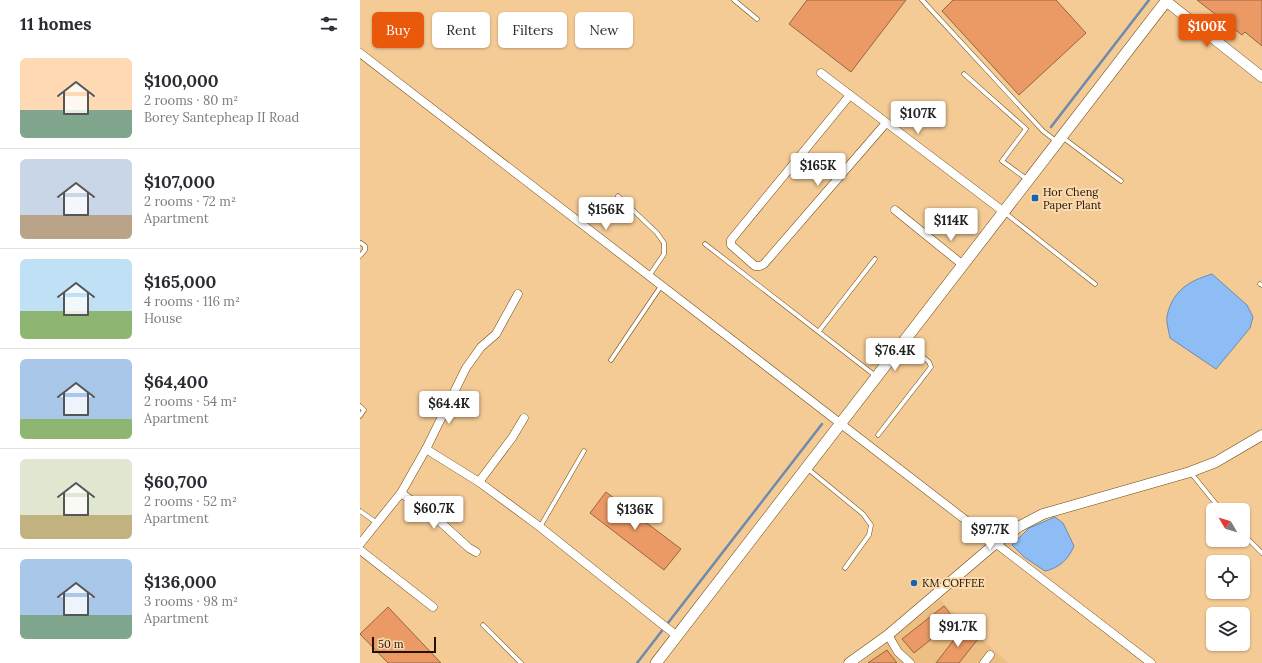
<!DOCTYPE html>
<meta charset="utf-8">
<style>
:root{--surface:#fff;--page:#f7f7f7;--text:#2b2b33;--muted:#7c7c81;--line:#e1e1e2;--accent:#ea580c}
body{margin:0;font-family:Lora,serif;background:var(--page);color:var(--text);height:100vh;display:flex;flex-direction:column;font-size:15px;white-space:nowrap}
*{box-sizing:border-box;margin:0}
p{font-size:13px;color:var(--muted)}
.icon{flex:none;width:22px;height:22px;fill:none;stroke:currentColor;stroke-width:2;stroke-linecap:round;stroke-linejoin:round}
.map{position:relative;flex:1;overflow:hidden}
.details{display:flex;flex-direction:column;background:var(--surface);width:360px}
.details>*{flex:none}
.hud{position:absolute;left:12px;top:12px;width:380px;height:36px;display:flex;gap:8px}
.needle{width:26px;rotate:308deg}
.tools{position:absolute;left:846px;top:503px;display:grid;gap:8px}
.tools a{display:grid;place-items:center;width:44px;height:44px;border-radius:6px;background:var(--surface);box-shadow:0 1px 3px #0004;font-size:20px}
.scale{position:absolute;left:12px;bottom:10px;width:64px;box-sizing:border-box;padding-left:4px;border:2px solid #221301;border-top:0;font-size:11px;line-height:14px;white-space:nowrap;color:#221301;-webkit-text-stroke:3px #fbdaaf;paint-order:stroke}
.price{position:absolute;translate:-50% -34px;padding:0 9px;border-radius:4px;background:#fff;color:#222;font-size:13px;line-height:26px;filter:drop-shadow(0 1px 2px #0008)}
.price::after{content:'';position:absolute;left:50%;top:24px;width:12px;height:9px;margin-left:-6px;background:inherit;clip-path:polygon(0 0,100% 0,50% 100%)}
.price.current{background:var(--accent);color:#fff}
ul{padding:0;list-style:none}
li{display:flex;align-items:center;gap:12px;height:100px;padding:0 20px}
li+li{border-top:1px solid var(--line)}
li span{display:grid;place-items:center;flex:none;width:112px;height:80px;border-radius:6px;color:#555}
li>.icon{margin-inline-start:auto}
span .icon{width:48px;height:48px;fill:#fffc;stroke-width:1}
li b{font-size:17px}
h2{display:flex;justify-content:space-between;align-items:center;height:48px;padding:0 20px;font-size:17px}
.chip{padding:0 14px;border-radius:6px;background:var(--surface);box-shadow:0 1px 3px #0004;font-size:14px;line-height:36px}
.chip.current{background:var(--accent);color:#fff}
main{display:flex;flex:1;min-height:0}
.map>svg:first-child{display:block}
</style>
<main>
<section class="details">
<h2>11 homes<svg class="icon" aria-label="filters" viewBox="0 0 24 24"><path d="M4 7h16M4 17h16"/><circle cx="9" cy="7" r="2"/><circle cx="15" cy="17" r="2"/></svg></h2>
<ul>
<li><span style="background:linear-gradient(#ffd9b3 65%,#7fa58c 0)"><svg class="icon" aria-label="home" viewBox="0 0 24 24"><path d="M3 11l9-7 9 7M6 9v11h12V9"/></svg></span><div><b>$100,000</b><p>2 rooms · 80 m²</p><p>Borey Santepheap II Road</p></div></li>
<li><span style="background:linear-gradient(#c9d6e8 70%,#b9a48a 0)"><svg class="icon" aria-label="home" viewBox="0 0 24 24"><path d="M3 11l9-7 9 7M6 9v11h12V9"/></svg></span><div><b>$107,000</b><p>2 rooms · 72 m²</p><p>Apartment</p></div></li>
<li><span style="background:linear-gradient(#bfe0f5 65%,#8fb573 0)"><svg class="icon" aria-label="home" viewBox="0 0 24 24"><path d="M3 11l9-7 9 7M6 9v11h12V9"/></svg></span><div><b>$165,000</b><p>4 rooms · 116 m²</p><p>House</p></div></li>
<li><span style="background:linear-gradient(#a9c7e8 75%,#8fb573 0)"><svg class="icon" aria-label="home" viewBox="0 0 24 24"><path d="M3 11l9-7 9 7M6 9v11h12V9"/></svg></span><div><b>$64,400</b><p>2 rooms · 54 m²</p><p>Apartment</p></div></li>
<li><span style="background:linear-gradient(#dfe7d0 70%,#c2b280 0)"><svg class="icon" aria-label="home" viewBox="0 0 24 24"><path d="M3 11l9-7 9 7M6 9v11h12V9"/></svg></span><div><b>$60,700</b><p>2 rooms · 52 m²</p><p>Apartment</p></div></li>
<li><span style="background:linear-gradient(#a9c7e8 70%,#7fa58c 0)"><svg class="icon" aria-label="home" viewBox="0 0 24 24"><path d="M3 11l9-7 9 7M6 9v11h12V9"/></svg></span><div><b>$136,000</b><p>3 rooms · 98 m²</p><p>Apartment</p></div></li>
</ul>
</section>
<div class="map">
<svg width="902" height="663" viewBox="0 0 902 663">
<rect width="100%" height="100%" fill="#f4cb95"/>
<path fill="#edbf82" d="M580 600 648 663H501Z"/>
<g fill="#8ebdf6" stroke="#6e8aac">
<path d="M852 274 887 305 893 317 890 328 856 369 810 338C809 332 806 322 807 316 813 290 829 281 852 274Z"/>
<path d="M695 517 703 523 714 546C708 560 699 568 685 571L664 557 652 545 669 528Z"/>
</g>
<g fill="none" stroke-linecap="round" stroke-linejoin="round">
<g stroke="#6e8aac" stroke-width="2.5">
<path d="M691 127 789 0"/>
<path d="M277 663 462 424"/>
</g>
</g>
<g fill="#eb9a65" stroke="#996442">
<path d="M447 0H546L491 72 429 24Z"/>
<path d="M593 0H696L726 33 659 95 582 11Z"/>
<path d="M837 0H902V46L885 32 882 35Z"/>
<path d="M246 492 321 549 304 570 230 513Z"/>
<path d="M584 606 595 620 554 653 542 639Z"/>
<path d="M28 607 81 663H28L0 634Z"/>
<path d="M603 628 618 639 599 663H576Z"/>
<path d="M527 650 537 663H508Z"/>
</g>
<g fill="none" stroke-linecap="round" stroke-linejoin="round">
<defs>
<g id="service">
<path d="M374 0 397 19"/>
<path d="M562 0 683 131 696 141"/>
<path d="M604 74 666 129 642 161 668 180"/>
<path d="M702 137 761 181"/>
<path d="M258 196 297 233 304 243V254L289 276"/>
<path d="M644 212 735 284"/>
<path d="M345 244 517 377"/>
<path d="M0 256 5 250V246L1 243"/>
<path d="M900 284 902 285"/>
<path d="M459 331 515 259"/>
<path d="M251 360 301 286"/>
<path d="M0 406 4 410 0 416"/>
<path d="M518 435 571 367 569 362 545 342"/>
<path d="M448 469 503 514 511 525 509 535 485 568"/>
<path d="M831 473 861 510"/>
<path d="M0 511 17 523"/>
<path d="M180 527 224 451"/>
<path d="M883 534 902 553"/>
<path d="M123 625 161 663"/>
</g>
<g id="minor">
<path d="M0 53 791 663"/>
<path d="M461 73 644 212"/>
<path d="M490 95 371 240V245L395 266H400L404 264 526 123"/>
<path d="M535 210 603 265"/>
<path d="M66 449 119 482 180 527 317 636"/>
<path d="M119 482 152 438 164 418"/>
<path d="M41 493 77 519 109 548 116 552"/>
<path d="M0 544 41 493 66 449 106 368 121 347 136 334 158 294"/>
<path d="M0 550 73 607"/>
<path d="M528 635 538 652 550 663"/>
<path d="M624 663 630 655"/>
</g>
<g id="tertiary">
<path d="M806 1 902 77"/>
<path d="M489 663 528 635 636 543 660 526 683 514 830 472 856 462 902 435"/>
</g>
<path id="secondary" d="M296 663 807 0"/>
</defs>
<use href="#service" stroke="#6e4a13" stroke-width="5"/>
<use href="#minor" stroke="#6e4a13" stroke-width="9"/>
<use href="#tertiary" stroke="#6e4a13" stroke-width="11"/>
<use href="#secondary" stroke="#6e4a13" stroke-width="12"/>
<use href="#service" stroke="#fff" stroke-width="4"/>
<use href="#minor" stroke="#fff" stroke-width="8"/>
<use href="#tertiary" stroke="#fff" stroke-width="10"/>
<use href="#secondary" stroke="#fff" stroke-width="11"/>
</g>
<g fill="#1462b0" stroke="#fbdaaf" stroke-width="1.5">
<rect x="671" y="194" width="8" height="8" rx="2"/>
<circle cx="554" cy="583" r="4"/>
</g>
<g text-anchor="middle" stroke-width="4" stroke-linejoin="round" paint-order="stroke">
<g font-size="11" fill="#221301" stroke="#fbdaaf" text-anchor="start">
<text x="683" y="196">Hor Cheng<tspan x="683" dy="13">Paper Plant</tspan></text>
<text x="562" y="587">KM COFFEE</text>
</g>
</g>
</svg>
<div class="tools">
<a><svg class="needle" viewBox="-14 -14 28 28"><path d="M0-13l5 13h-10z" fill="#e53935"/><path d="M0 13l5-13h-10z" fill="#7c7c81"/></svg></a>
<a><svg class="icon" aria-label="locate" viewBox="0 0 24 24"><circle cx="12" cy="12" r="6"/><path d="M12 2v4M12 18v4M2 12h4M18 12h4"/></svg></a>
<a><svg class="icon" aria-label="layers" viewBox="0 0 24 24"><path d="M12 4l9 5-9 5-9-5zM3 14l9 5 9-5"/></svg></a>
</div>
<div class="scale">50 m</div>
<b class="price current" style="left:847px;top:48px">$100K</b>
<b class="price" style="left:558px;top:135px">$107K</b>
<b class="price" style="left:458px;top:187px">$165K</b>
<b class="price" style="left:246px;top:231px">$156K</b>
<b class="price" style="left:591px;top:242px">$114K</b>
<b class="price" style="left:535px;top:372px">$76.4K</b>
<b class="price" style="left:89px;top:425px">$64.4K</b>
<b class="price" style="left:74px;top:530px">$60.7K</b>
<b class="price" style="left:275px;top:531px">$136K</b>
<b class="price" style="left:630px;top:551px">$97.7K</b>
<b class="price" style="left:598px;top:648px">$91.7K</b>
<div class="hud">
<a class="chip current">Buy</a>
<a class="chip">Rent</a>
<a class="chip">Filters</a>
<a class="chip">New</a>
</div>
</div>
</main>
